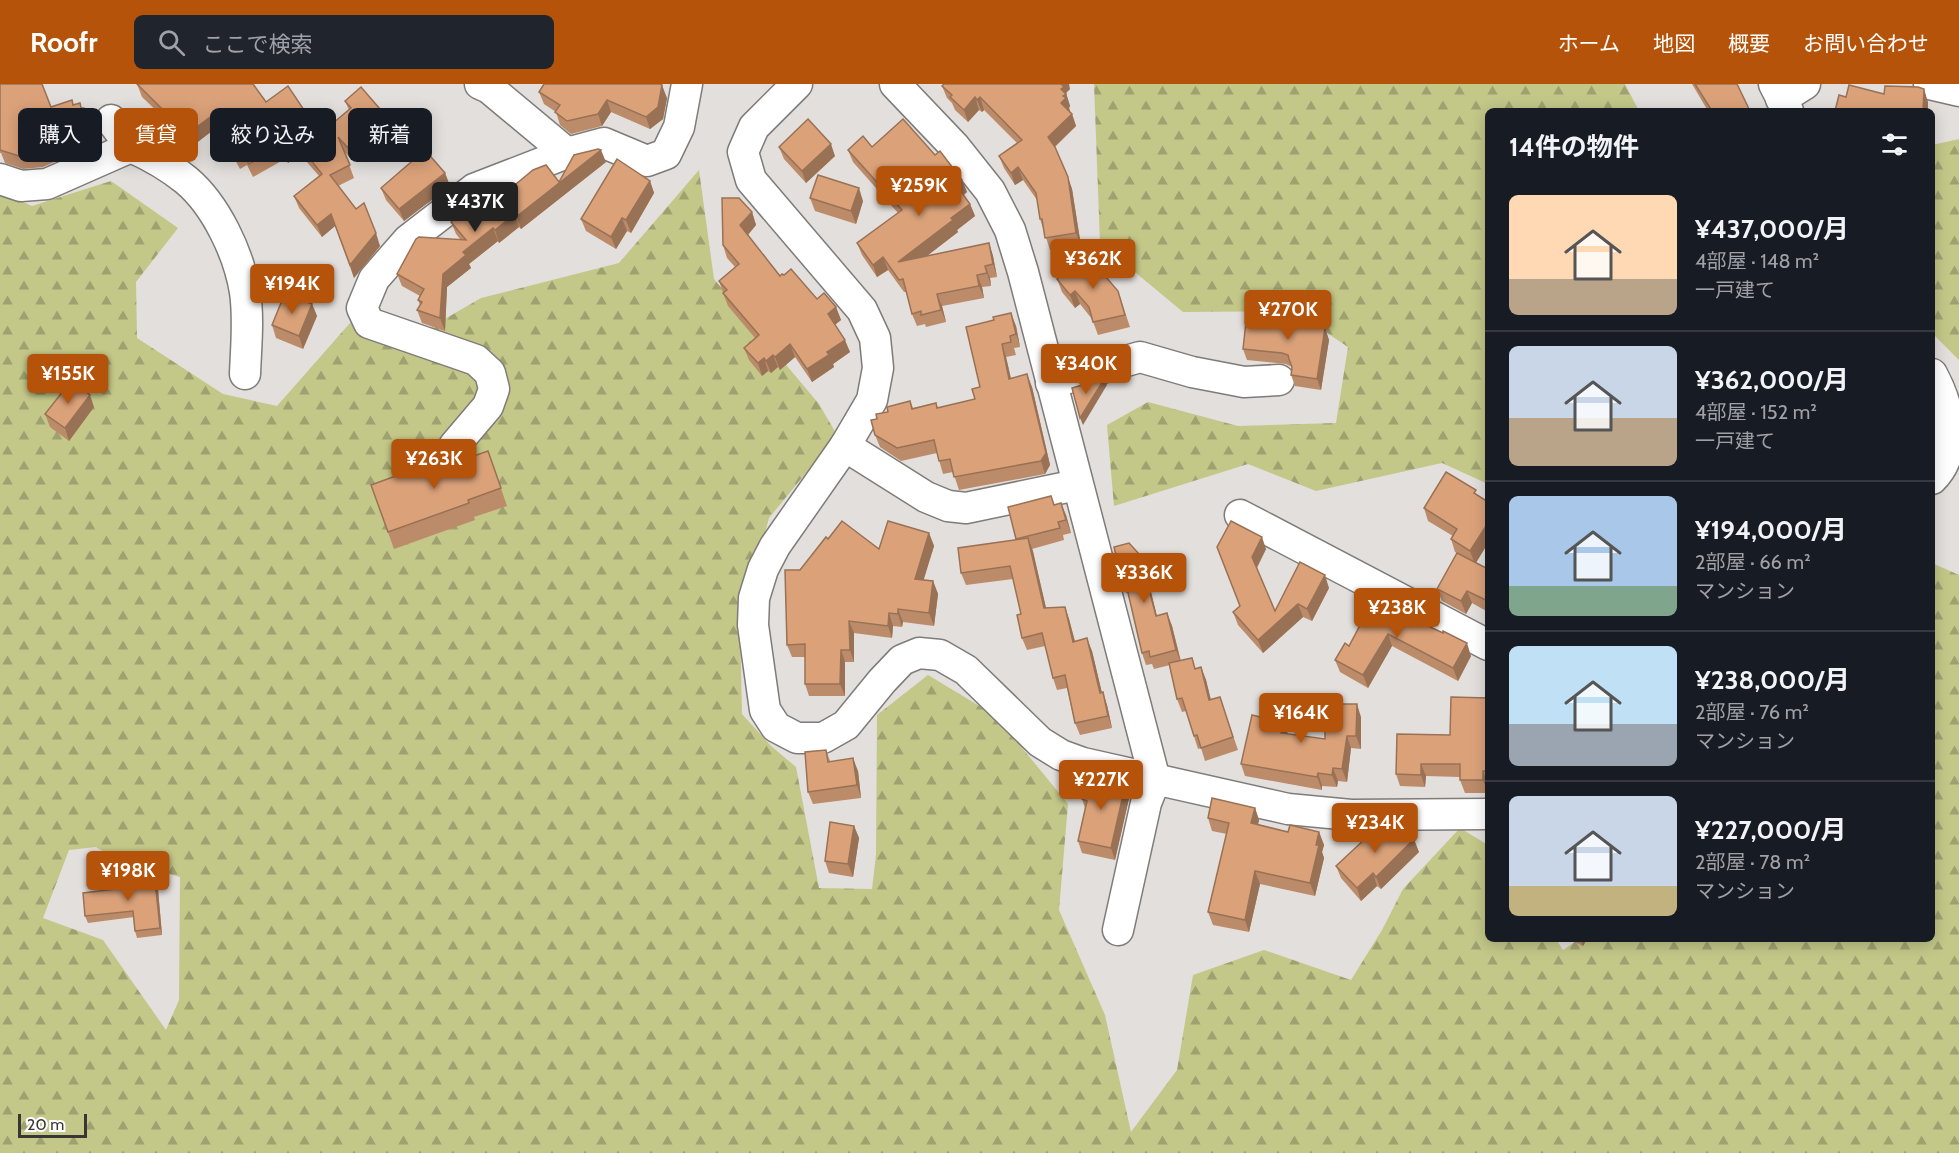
<!DOCTYPE html>
<html lang="ja">
<meta charset="utf-8">
<style>
:root{--surface:#171b24;--page:#20242c;--text:#f1f3f6;--muted:#9ea1a6;--line:#363941;--accent:#b45309}
body{margin:0;font-family:Cabin,"Noto Sans JP",sans-serif;background:var(--page);color:var(--text);height:100vh;display:flex;flex-direction:column;font-size:22px;white-space:nowrap}
*{box-sizing:border-box;margin:0}
p{font-size:20px;color:var(--muted)}
.icon{flex:none;width:33px;height:33px;fill:none;stroke:currentColor;stroke-width:2;stroke-linecap:round;stroke-linejoin:round}
.map{position:relative;flex:1;overflow:hidden}
.details{position:absolute;left:1485px;top:24px;width:450px;height:834px;display:flex;flex-direction:column;background:var(--surface);border-radius:9px;box-shadow:0 3px 15px #0003}
.details>*{flex:none}
.banner{position:absolute;left:18px;top:24px;width:570px;height:54px;display:flex;gap:12px}
.scale{position:absolute;left:18px;bottom:15px;width:69px;box-sizing:border-box;padding-left:6px;border:3px solid #393736;border-top:0;font-size:16px;line-height:21px;white-space:nowrap;color:#393736;-webkit-text-stroke:4px #fff;paint-order:stroke}
.price{position:absolute;translate:-50% -51px;padding:0 14px;border-radius:6px;background:var(--accent);color:#fff;font-size:20px;line-height:39px;filter:drop-shadow(0 2px 3px #0008)}
.price::after{content:'';position:absolute;left:50%;top:36px;width:18px;height:14px;margin-left:-9px;background:inherit;clip-path:polygon(0 0,100% 0,50% 100%)}
.price.on{background:#222;color:#fff}
ul{padding:0;list-style:none}
li{display:flex;align-items:center;gap:18px;height:150px;padding:0 24px}
li+li{border-top:2px solid var(--line)}
li span{display:grid;place-items:center;flex:none;width:168px;height:120px;border-radius:9px;color:#555}
li>.icon{margin-inline-start:auto}
span .icon{width:72px;height:72px;fill:#fffc;stroke-width:1}
li b{font-size:26px}
h2{display:flex;justify-content:space-between;align-items:center;height:72px;padding:0 24px;font-size:26px}
.chip{padding:0 21px;border-radius:9px;background:var(--surface);box-shadow:0 3px 15px #0003;font-size:21px;line-height:54px}
.chip.on{background:var(--accent);color:#fff}
header{display:flex;align-items:center;gap:36px;box-sizing:border-box;height:84px;padding:0 30px;background:var(--accent);color:#fff}
header strong{font-size:28px}
nav{display:flex;gap:33px;margin-inline-start:auto;font-size:21px}
.search{width:420px;height:54px;background:var(--page);display:flex;align-items:center;gap:15px;box-sizing:border-box;padding:0 21px;border-radius:9px;color:var(--muted);font-size:22px}
.map>svg:first-child{display:block}
</style>
<header>
<strong>Roofr</strong>
<div class="search"><svg class="icon" aria-label="search" viewBox="0 0 24 24"><circle cx="10" cy="10" r="6"/><path d="M15 15l6 6"/></svg>ここで検索</div>
<nav><a>ホーム</a><a>地図</a><a>概要</a><a>お問い合わせ</a></nav>
</header>
<div class="map">
<svg width="1959" height="1069" viewBox="0 0 1959 1069">
<defs>
<pattern id="forest-firs" width="22" height="20" patternUnits="userSpaceOnUse" patternTransform="scale(1.5)"><rect width="22" height="20" fill="#c3c788"/><path d="M5 1l3.5 6h-7zM16 11l3.5 6h-7z" fill="#9fa270"/></pattern>
</defs>
<rect width="100%" height="100%" fill="#e3dfdc"/>
<g fill="url(#forest-firs)" fill-rule="evenodd">
<path d="M1094 0H1625L1639 27H1488V400L1442 379 1316 407 1248 380 1114 422 1107 341 1148 318 1238 342 1336 339 1348 263 1294 227 1183 228 1100 159Z"/>
<path d="M1959 55V276L1932 249V61Z"/>
<path d="M699 86 714 195 819 320 837 351 769 434 740 542 742 630 771 662 796 683 819 804 872 805 876 771 877 631 928 591 996 632 1068 720 1059 826 1105 931 1131 1048 1177 986 1193 891 1264 866 1351 896 1382 846 1403 805 1460 744 1488 761V855H1556L1563 866 1579 855H1932V479L1959 491V1069H0V108L32 122 111 97 178 144 136 198 137 254 223 310 277 322 350 239 412 254 481 214 619 179ZM96 763 117 776 180 793 179 916 166 946 103 856 43 834 69 766Z"/>
</g>
<g fill="none" stroke-linecap="round" stroke-linejoin="round">
<defs>
<g id="minor">
<path d="M480 0 489 4 567 69"/>
<path d="M797 0 754 43 743 68 751 96 862 226 875 254 878 284 872 316 845 362 775 462 763 485 754 514 753 541 765 626 776 643 797 654H823L846 641 882 597 902 576 919 569 940 571 966 586 1040 658 1061 671 1083 679 1288 725 1351 731 1488 730"/>
<path d="M895 0 955 63 990 107 1010 146 1023 188 1155 696 1146 719 1118 846"/>
<path d="M1774 0 1788 27"/>
<path d="M1929 0 1959 7"/>
<path d="M1781 15 1805 0"/>
<path d="M111 36 131 63"/>
<path d="M0 95 21 102 47 100 131 63C151 72 169 82 186 96 216 121 239 170 245 208 249 235 246 263 245 290"/>
<path d="M1932 290C1951 325 1959 368 1932 395"/>
<path d="M1051 299 1140 273 1192 288 1244 298 1279 296"/>
<path d="M845 362 926 413 948 422 966 424 1077 401"/>
<path d="M452 372 454 362 488 322 494 305 490 289 476 276 369 239 362 224 374 195 408 156 474 105 567 69 604 59 647 77 666 70 679 43 687 0"/>
<path d="M1240 431 1488 561"/>
</g>
</defs>
<use href="#minor" stroke="#7f7b79" stroke-width="33"/>
<use href="#minor" stroke="#fff" stroke-width="30"/>
</g>
<g fill="#bc8b69">
<path d="M0 0 51 23 73 21 82 24 88 36 91 35 99 58 43 83 23 85 5 79 1 69H0Z"/>
<path d="M137 0 266 18 320 50 349 26 345 17 386 32 391 45 351 75 344 67 354 94 338 102 380 162 354 194 335 142 322 153 299 124 294 112 319 92 300 70 288 79 285 75 253 93 247 81 240 85 217 43 181 71 163 59 155 41 164 34 142 13Z"/>
<path d="M1692 0H1737L1750 27H1708Z"/>
<path d="M942 2 1070 5 1066 9 1070 22 1069 24 1070 27H1069L1072 30 1076 42 1055 63 1072 105 1081 162 1050 166 1040 135 1037 116 1023 96 1015 101 1004 84 999 72 1017 59 984 26 982 28 979 26 968 38 955 26 952 19 947 14Z"/>
<path d="M539 8 667 14 663 35 650 45 611 28 602 42 571 50 560 41 556 28 544 20Z"/>
<path d="M779 63 835 72 806 99 784 75Z"/>
<path d="M872 63 935 71 962 96 967 108 964 111 970 120 975 132 957 146 958 148 927 172 989 159 993 172 997 193 990 194 991 202 982 203 984 214 942 222 946 238 926 243 925 240 917 242 912 230 907 208H904L888 186 877 193 862 171 857 159 898 129 853 78 848 66Z"/>
<path d="M606 78 521 145 519 143 499 159 498 157 469 180 471 184 447 203 445 247 422 239 417 226 420 221 418 216 420 212 402 202 397 190 460 155 456 150 451 138 476 133Z"/>
<path d="M445 89 450 102 404 137 386 116 381 104Z"/>
<path d="M650 97 654 109 631 149 627 147 616 165 586 147 581 135Z"/>
<path d="M810 114 863 117 856 140 815 127Z"/>
<path d="M752 128 756 141 748 151 780 192 817 215 836 223 841 236 835 241 850 268 833 280 834 283 812 298 795 273 780 286 778 283 771 289 768 287 762 292 749 276 744 264 755 254 728 222 723 209 719 197 735 183 727 174 723 161Z"/>
<path d="M1057 195 1118 207 1130 243 1098 251 1092 235 1080 220 1075 224 1062 208Z"/>
<path d="M312 220 317 232 303 265 276 254 272 241Z"/>
<path d="M1295 238 1325 244 1329 256 1321 306 1295 302 1291 291 1292 283 1286 280 1247 276 1243 265Z"/>
<path d="M1016 242 1020 263 1014 264 1016 271 1006 273 1011 295 1032 303 1050 381 1045 390 959 406 953 388 943 390 937 369 901 377 880 363 875 351 877 335 888 328 910 317 913 324 936 319 938 324 975 315 980 303 966 243Z"/>
<path d="M94 323 69 357 50 343 45 330Z"/>
<path d="M488 367 507 422 474 433 475 436 394 465 371 401 448 381Z"/>
<path d="M1477 411 1488 418V459L1476 479 1488 485V528L1472 519 1466 530 1442 517 1437 505 1460 471 1455 468 1451 455 1453 452 1428 437 1424 424Z"/>
<path d="M1054 420 1066 431 1071 449 1063 451 1064 456 1032 465 1046 524 1065 523 1069 535 1075 557 1092 567 1102 609 1107 621 1112 644 1080 651 1075 639 1067 604 1057 606 1053 594 1045 562 1027 566 1022 554 1021 530 1013 495 966 501 961 489 1016 456 1008 423Z"/>
<path d="M929 449 934 462 923 496 933 497 938 510 934 542 903 538 902 543 893 542 892 554 854 549V578H845V612H809L805 600V573H792L787 561 800 486 828 455 879 465Z"/>
<path d="M1217 463 1266 465 1257 484 1275 527 1329 504 1312 537 1303 533 1263 569 1238 541 1233 528 1240 522Z"/>
<path d="M1145 484 1157 532 1167 529 1172 542 1181 577 1196 584 1201 583 1206 596 1211 616 1220 613 1238 666 1205 677 1201 664 1198 665 1186 627 1182 628 1177 615 1170 581 1154 585 1152 580 1146 581 1142 569 1128 509H1126L1122 497Z"/>
<path d="M1374 515 1471 572 1458 597 1392 562 1368 604 1340 588 1335 576 1349 562Z"/>
<path d="M1488 614V709H1465L1460 696V693L1426 692 1425 703 1400 702 1396 690 1450 651Z"/>
<path d="M1361 633V665L1351 664 1347 698 1338 697 1337 703 1322 702V706L1245 692 1241 680 1284 639 1288 650 1325 655Z"/>
<path d="M826 666 830 677 858 687 861 714 813 720 808 708Z"/>
<path d="M1101 696 1130 710 1115 776 1082 769 1078 757 1085 724 1082 715Z"/>
<path d="M1255 724 1259 736 1258 740 1288 748H1319L1324 761 1322 768 1324 774 1315 812 1260 800 1249 848 1213 841 1208 828 1227 750 1212 747 1208 734Z"/>
<path d="M854 742 859 754 853 793 829 789 825 777Z"/>
<path d="M1387 745 1394 747 1419 768 1381 805 1377 802 1361 817 1341 794 1336 782Z"/>
<path d="M154 788 157 794 162 851 137 854 135 847 134 833 88 839 85 832Z"/>
<path d="M1569 855H1587L1583 862Z"/>
</g>
<g fill="#997155">
<path d="M1060 0H1069L1070 5 1066 9 1070 22 1069 24 1070 27 1065 31 1061 19Z"/>
<path d="M662 1 667 14 663 35 650 45 646 33Z"/>
<path d="M1924 5 1928 18V27H1923Z"/>
<path d="M975 13 979 26 968 38 964 26Z"/>
<path d="M980 13 984 26 982 28 977 16Z"/>
<path d="M607 16 611 28 602 42 598 30Z"/>
<path d="M1072 30 1076 42 1052 65 1048 53Z"/>
<path d="M213 31 217 43 181 71 176 58Z"/>
<path d="M386 32 391 45 351 75 347 63Z"/>
<path d="M296 57 300 70 288 79 283 67Z"/>
<path d="M831 60 835 72 806 99 802 87Z"/>
<path d="M601 66 606 78 521 145 516 133Z"/>
<path d="M1018 83 1023 96 1015 101 1011 89Z"/>
<path d="M445 89 450 102 404 137 399 125Z"/>
<path d="M1068 93 1072 105 1081 162 1076 149Z"/>
<path d="M962 96 967 108 960 113 956 101Z"/>
<path d="M650 97 654 109 631 149 626 136Z"/>
<path d="M859 104 863 117 856 140 851 127Z"/>
<path d="M970 120 975 132 957 146 958 148 902 191 898 178 951 134Z"/>
<path d="M752 128 756 141 745 154 740 141Z"/>
<path d="M331 130 335 142 322 153 317 141Z"/>
<path d="M515 130 519 143 499 159 495 146Z"/>
<path d="M622 134 627 147 616 165 611 153Z"/>
<path d="M493 144 498 157 469 180 471 184 447 203 445 247 440 234 443 190 463 168Z"/>
<path d="M376 149 380 162 354 194 350 181Z"/>
<path d="M989 159 993 172 997 193 993 180Z"/>
<path d="M883 173 888 186 877 193 873 181Z"/>
<path d="M985 182 990 194 991 202 987 189Z"/>
<path d="M977 191 982 203 984 214 979 202Z"/>
<path d="M1075 207 1080 220 1075 224 1070 211Z"/>
<path d="M937 210 942 222 946 238 941 226Z"/>
<path d="M312 220 317 232 303 265 299 252Z"/>
<path d="M836 223 841 236 832 243 828 230Z"/>
<path d="M1011 229 1016 242 1020 263 1016 250Z"/>
<path d="M1325 244 1329 256 1321 306 1317 295Z"/>
<path d="M845 256 850 268 833 280 834 283 812 298 807 285 827 268Z"/>
<path d="M790 260 795 273 780 286 775 273Z"/>
<path d="M1002 260 1006 273 1014 308 1009 295Z"/>
<path d="M773 271 778 283 771 289 766 277Z"/>
<path d="M764 274 768 287 762 292 758 279Z"/>
<path d="M1027 290 1032 303 1050 381 1045 390 1041 377Z"/>
<path d="M1105 294 1107 301 1083 341 1080 334Z"/>
<path d="M90 311 94 323 69 357 65 344Z"/>
<path d="M1061 419 1066 431 1071 449 1066 436Z"/>
<path d="M1488 439V459L1475 480 1470 467Z"/>
<path d="M929 449 934 462 920 508 915 495Z"/>
<path d="M1262 453 1266 465 1256 485 1252 473Z"/>
<path d="M1028 454 1033 467 1049 537 1044 524Z"/>
<path d="M1140 471 1145 484 1160 545 1156 532Z"/>
<path d="M1325 491 1329 504 1312 537 1307 525Z"/>
<path d="M933 497 938 510 934 542 929 529Z"/>
<path d="M1467 507 1472 519 1466 530 1461 517Z"/>
<path d="M1298 520 1303 533 1263 569 1258 556Z"/>
<path d="M1065 523 1069 535 1078 570 1073 558Z"/>
<path d="M898 525 903 538 902 543 898 530Z"/>
<path d="M889 529 893 542 892 554 888 542Z"/>
<path d="M1167 529 1172 542 1181 579 1176 566Z"/>
<path d="M849 537 854 549V578L850 566Z"/>
<path d="M1388 550 1392 562 1368 604 1363 591Z"/>
<path d="M1087 554 1092 567 1105 622 1100 609Z"/>
<path d="M1467 559 1471 572 1458 597 1453 584Z"/>
<path d="M841 566 845 578V612L840 600Z"/>
<path d="M1201 583 1206 596 1214 629 1209 616Z"/>
<path d="M1103 608 1107 621 1112 644 1108 632Z"/>
<path d="M1357 620 1361 633V665L1356 652Z"/>
<path d="M1284 639 1288 651 1281 649Z"/>
<path d="M1347 652 1351 664 1347 698 1342 685Z"/>
<path d="M853 674 858 687 861 714 857 701Z"/>
<path d="M1421 680 1426 692 1425 703 1421 691Z"/>
<path d="M1333 684 1338 697 1337 703 1332 691Z"/>
<path d="M1483 687 1488 700V709L1483 696Z"/>
<path d="M1318 689 1322 702V706L1317 693Z"/>
<path d="M1126 698 1130 710 1115 776 1111 764Z"/>
<path d="M1255 724 1259 736 1256 751 1251 739Z"/>
<path d="M854 742 859 754 853 793 848 780Z"/>
<path d="M1319 748 1324 761 1322 768 1324 774 1315 812 1310 799 1316 761Z"/>
<path d="M1414 755 1419 768 1381 805 1376 793Z"/>
<path d="M1255 787 1260 800 1249 848 1245 836Z"/>
<path d="M154 788 157 794 162 851 160 844Z"/>
<path d="M1373 789 1377 802 1361 817 1357 804Z"/>
<path d="M1580 855H1587L1583 862Z"/>
</g>
<g fill="#dba27a" stroke="#997155" stroke-width="1.5">
<path d="M0 0H42L51 23 72 16 73 21 80 19 81 24H84L88 36 91 35 94 46 38 70 19 72 0 66Z"/>
<path d="M137 0H253L266 18 288 2 320 50 351 24 345 17 361 3 386 32 347 63 338 53 350 81 330 91 356 125 364 119 376 149 350 181 331 130 317 141 294 112 322 90 296 57 283 67 280 63 249 80 242 69 236 73 213 31 176 58 158 47 155 41 168 31Z"/>
<path d="M544 0H660L662 1 658 23 646 33 607 16 598 30 567 37 555 28 560 21 539 8Z"/>
<path d="M944 0H1061L1064 3 1061 5 1066 10 1063 12 1066 14 1061 19 1072 30 1048 53 1055 63 1068 93 1076 149 1045 154 1042 135H1040L1036 109 1018 83 1011 89 999 72 1022 56 980 13 977 16 975 13 964 26 950 13 952 11 942 2Z"/>
<path d="M1695 0H1737L1750 27H1712Z"/>
<path d="M1849 1 1884 10 1885 2 1918 3 1924 5 1923 27H1835L1839 11 1846 13Z"/>
<path d="M808 35 831 60 802 87 779 63Z"/>
<path d="M903 35 935 71 940 67 962 96 956 101 970 120 951 134 953 136 898 178 989 159 993 180 985 182 987 189 977 191 979 202 937 210 941 226 921 231V227L912 230 903 195 899 196 883 173 873 181 857 159 902 126 848 66 863 52 872 63Z"/>
<path d="M598 65 601 66 516 133 515 130 495 146 493 144 463 168 466 171 443 190 440 234 417 226 422 218 418 216 424 205 397 190 416 155 419 153 466 156 451 138 469 124 476 133 533 86 546 81 559 98 574 71Z"/>
<path d="M425 66 445 89 399 125 381 104Z"/>
<path d="M617 75 650 97 626 136 622 134 611 153 581 135Z"/>
<path d="M818 91 859 104 851 127 810 114Z"/>
<path d="M722 114H739L752 128 740 141 780 192 782 190 784 191 791 185 817 215 824 209 836 223 828 230 845 256 827 268 829 271 807 285 790 260 775 273 773 271 766 277 764 274 758 279 744 264 759 251 723 209 727 206 719 197 739 180 723 161Z"/>
<path d="M1087 171 1118 207 1125 231 1093 238 1089 223 1075 207 1070 211 1057 195Z"/>
<path d="M285 209 312 220 299 252 272 241Z"/>
<path d="M1305 227 1325 244 1317 295 1291 291 1292 283 1289 275 1288 271 1282 269 1243 265 1246 238 1257 229 1290 235 1295 238Z"/>
<path d="M1011 229 1016 250 1010 252 1011 258 1002 260 1009 295 1027 290 1046 369 1041 377 954 393 950 375 939 377 934 356 897 364 875 351 871 336 877 335 876 330 888 328 887 323 910 317 912 325 936 319 937 324 975 315 972 305 980 303 966 243 994 236 993 233Z"/>
<path d="M1105 294 1080 334 1072 304Z"/>
<path d="M71 297 90 311 65 344 45 330Z"/>
<path d="M488 367 501 404 468 416 469 419 388 448 371 401 445 374 448 381Z"/>
<path d="M1446 388 1476 406 1474 409 1488 418V439L1470 467 1451 455 1457 445 1424 424Z"/>
<path d="M1051 412 1054 421 1061 419 1066 436 1058 438 1060 444 1016 455 1008 423Z"/>
<path d="M842 437 879 465 888 437 929 449 915 495 933 497 929 529 898 525V530L889 529 888 542 849 537 850 566H841L840 600H805V560L787 561 785 486H800L826 453 828 455Z"/>
<path d="M1231 437 1262 453 1252 473 1275 527 1300 478 1325 491 1307 525 1298 520 1258 556 1233 528 1240 522 1217 463Z"/>
<path d="M1028 454 1044 524 1065 523 1073 558 1087 554 1100 609 1103 608 1108 632 1075 639 1065 591 1053 594 1042 549 1022 554 1017 531 1021 530 1010 482 961 489 958 464Z"/>
<path d="M1129 459 1140 471 1156 532 1167 529 1176 566 1150 573 1149 567 1142 569 1125 496 1122 497 1114 463Z"/>
<path d="M1457 469 1488 485V517L1467 507 1461 517 1437 505Z"/>
<path d="M1374 515 1424 541V540L1443 549V547L1467 559 1453 584 1388 550 1363 591 1335 576 1345 559 1349 562Z"/>
<path d="M1192 574 1195 585 1201 583 1209 616 1220 613 1233 653 1201 664 1197 651 1194 652 1182 614 1177 615 1169 579Z"/>
<path d="M1451 613 1488 614V687H1483V696H1460V680H1421V691L1396 690 1397 650 1450 651Z"/>
<path d="M1325 620H1357L1356 652H1347L1342 685 1333 684 1332 691 1318 689 1317 693 1241 680 1252 631 1284 639 1281 649 1325 655Z"/>
<path d="M826 666 828 678 853 674 857 701 808 708 805 668Z"/>
<path d="M1101 692 1126 698 1111 764 1078 757 1087 717 1082 715 1087 693 1101 696Z"/>
<path d="M1212 714 1255 724 1251 739 1288 748 1290 741 1319 748 1316 761H1319L1310 799 1255 787 1245 836 1208 828 1229 739 1208 734Z"/>
<path d="M830 738 854 742 848 780 825 777Z"/>
<path d="M1382 739 1387 745 1389 742 1394 747 1401 740 1414 755 1376 793 1373 789 1357 804 1336 782Z"/>
<path d="M154 788 160 844 135 847 133 827 85 832 83 809 132 803 130 791Z"/>
</g>
</svg>
<div class="scale">20 m</div>
<b class="price" style="left:919px;top:133px">¥259K</b>
<b class="price on" style="left:475px;top:149px">¥437K</b>
<b class="price" style="left:1093px;top:206px">¥362K</b>
<b class="price" style="left:292px;top:231px">¥194K</b>
<b class="price" style="left:1288px;top:257px">¥270K</b>
<b class="price" style="left:1086px;top:311px">¥340K</b>
<b class="price" style="left:68px;top:321px">¥155K</b>
<b class="price" style="left:434px;top:406px">¥263K</b>
<b class="price" style="left:1144px;top:520px">¥336K</b>
<b class="price" style="left:1397px;top:555px">¥238K</b>
<b class="price" style="left:1301px;top:660px">¥164K</b>
<b class="price" style="left:1101px;top:727px">¥227K</b>
<b class="price" style="left:1375px;top:770px">¥234K</b>
<b class="price" style="left:128px;top:818px">¥198K</b>
<div class="banner">
<a class="chip">購入</a>
<a class="chip on">賃貸</a>
<a class="chip">絞り込み</a>
<a class="chip">新着</a>
</div>
<section class="details">
<h2>14件の物件<svg class="icon" aria-label="filters" viewBox="0 0 24 24"><path d="M4 7h16M4 17h16"/><circle cx="9" cy="7" r="2"/><circle cx="15" cy="17" r="2"/></svg></h2>
<ul>
<li><span style="background:linear-gradient(#ffd9b3 70%,#b9a48a 0)"><svg class="icon" aria-label="home" viewBox="0 0 24 24"><path d="M3 11l9-7 9 7M6 9v11h12V9"/></svg></span><div><b>¥437,000/月</b><p>4部屋 · 148 m²</p><p>一戸建て</p></div></li>
<li><span style="background:linear-gradient(#c9d6e8 60%,#b9a48a 0)"><svg class="icon" aria-label="home" viewBox="0 0 24 24"><path d="M3 11l9-7 9 7M6 9v11h12V9"/></svg></span><div><b>¥362,000/月</b><p>4部屋 · 152 m²</p><p>一戸建て</p></div></li>
<li><span style="background:linear-gradient(#a9c7e8 75%,#7fa58c 0)"><svg class="icon" aria-label="home" viewBox="0 0 24 24"><path d="M3 11l9-7 9 7M6 9v11h12V9"/></svg></span><div><b>¥194,000/月</b><p>2部屋 · 66 m²</p><p>マンション</p></div></li>
<li><span style="background:linear-gradient(#bfe0f5 65%,#9aa5b1 0)"><svg class="icon" aria-label="home" viewBox="0 0 24 24"><path d="M3 11l9-7 9 7M6 9v11h12V9"/></svg></span><div><b>¥238,000/月</b><p>2部屋 · 76 m²</p><p>マンション</p></div></li>
<li><span style="background:linear-gradient(#c9d6e8 75%,#c2b280 0)"><svg class="icon" aria-label="home" viewBox="0 0 24 24"><path d="M3 11l9-7 9 7M6 9v11h12V9"/></svg></span><div><b>¥227,000/月</b><p>2部屋 · 78 m²</p><p>マンション</p></div></li>
</ul>
</section>
</div>
